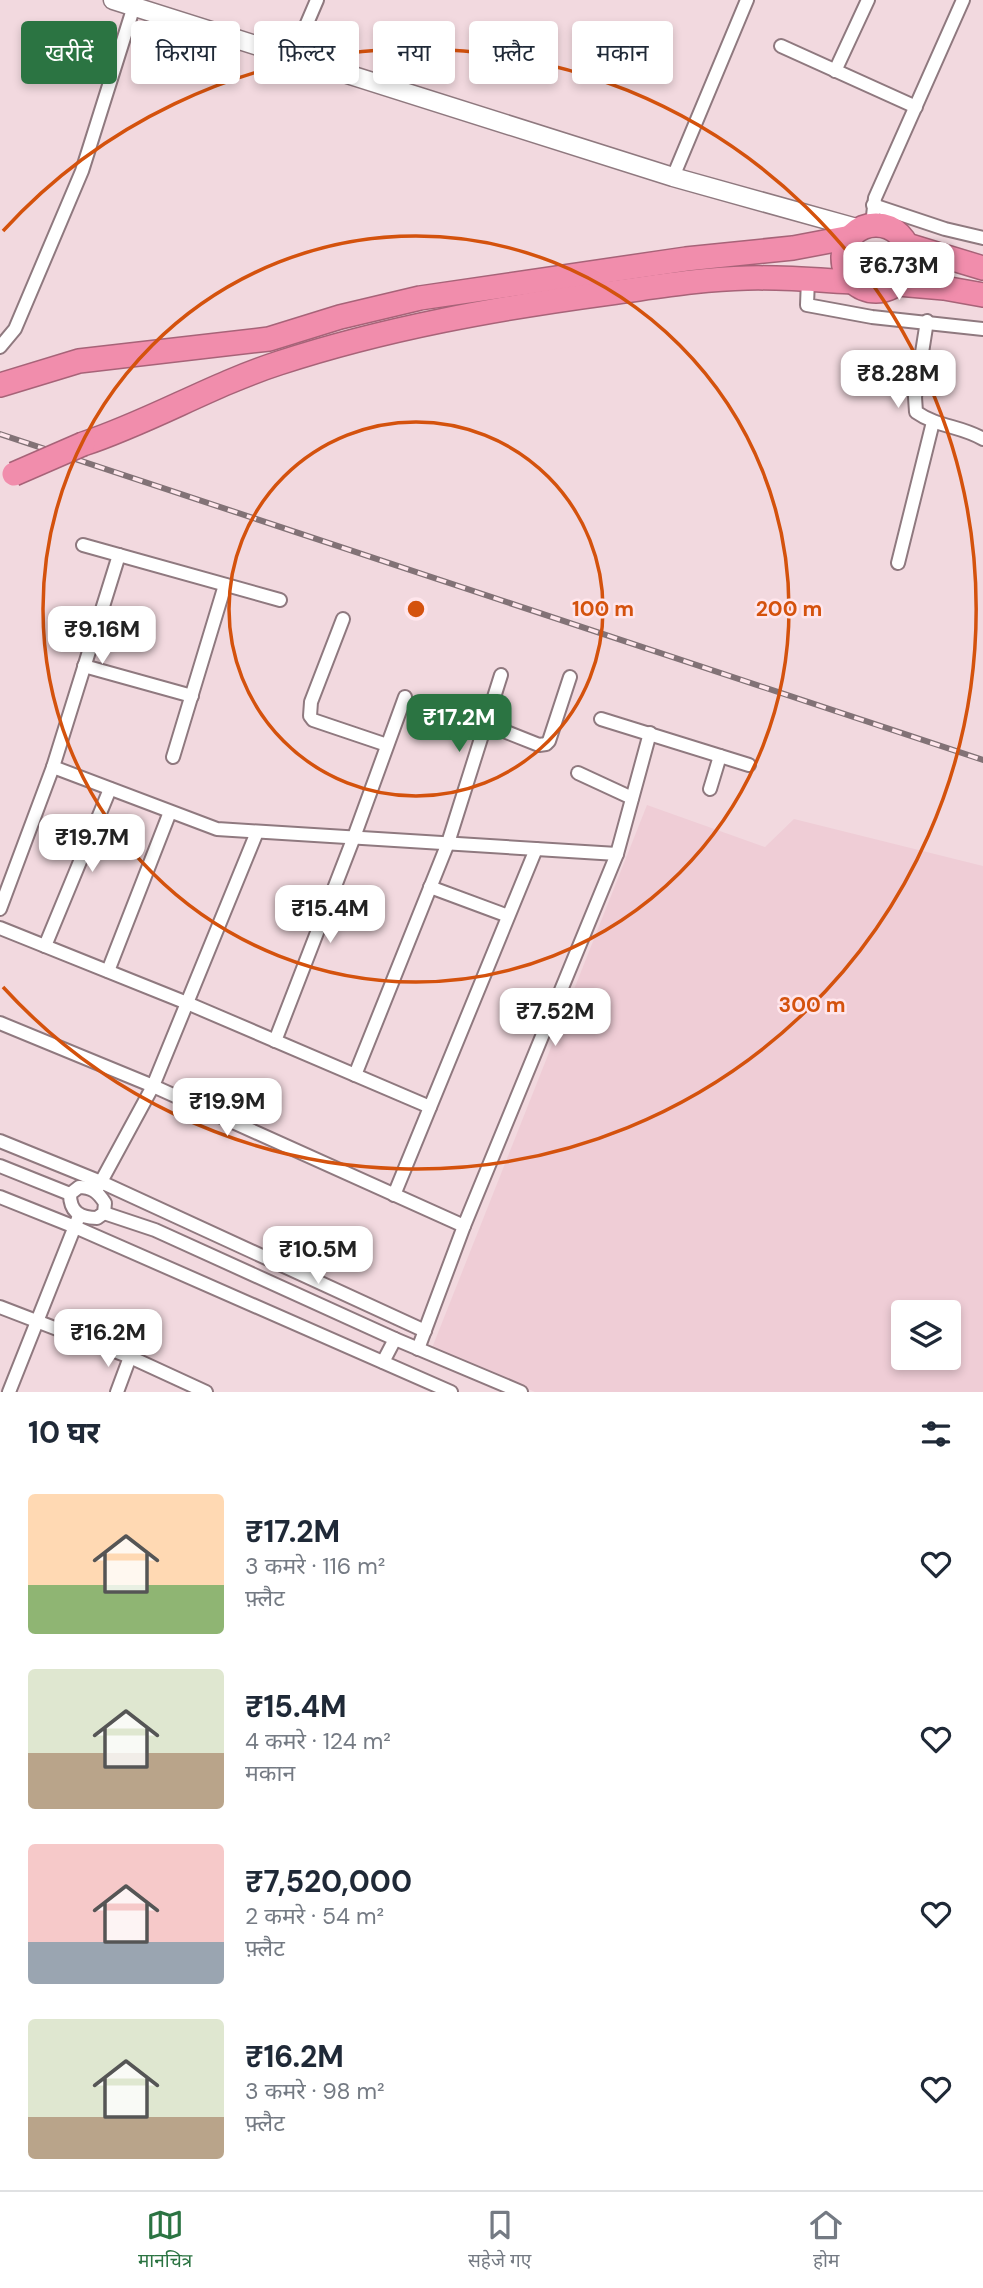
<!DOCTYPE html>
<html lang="hi">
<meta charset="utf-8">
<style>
:root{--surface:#fff;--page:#f2f2f3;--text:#1f2937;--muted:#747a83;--line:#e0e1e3;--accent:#2b7442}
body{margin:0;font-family:"DM Sans","Noto Sans Devanagari",sans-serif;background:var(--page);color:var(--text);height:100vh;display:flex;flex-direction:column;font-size:26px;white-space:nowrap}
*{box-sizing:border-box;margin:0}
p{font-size:23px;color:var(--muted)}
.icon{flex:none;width:38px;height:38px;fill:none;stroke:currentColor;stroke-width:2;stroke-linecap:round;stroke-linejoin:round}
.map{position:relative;height:1392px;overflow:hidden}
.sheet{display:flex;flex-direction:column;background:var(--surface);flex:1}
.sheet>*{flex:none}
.banner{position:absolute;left:21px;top:21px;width:942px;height:63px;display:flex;gap:14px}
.controls{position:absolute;left:891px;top:1300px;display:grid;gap:14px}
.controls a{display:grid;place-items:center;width:70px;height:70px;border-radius:7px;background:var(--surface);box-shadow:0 4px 10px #0003;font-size:35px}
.price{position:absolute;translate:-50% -60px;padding:0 16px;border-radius:14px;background:#fff;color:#222;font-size:23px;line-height:46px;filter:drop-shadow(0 2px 4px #0008)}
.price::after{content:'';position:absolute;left:50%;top:42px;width:21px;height:16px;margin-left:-10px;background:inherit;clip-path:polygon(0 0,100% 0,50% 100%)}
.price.current{background:var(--accent);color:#fff}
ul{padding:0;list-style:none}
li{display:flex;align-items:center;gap:21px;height:175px;padding:0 28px}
li span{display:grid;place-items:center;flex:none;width:196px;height:140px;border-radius:7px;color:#555}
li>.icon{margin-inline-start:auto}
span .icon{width:84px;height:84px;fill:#fffc;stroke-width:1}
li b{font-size:30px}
h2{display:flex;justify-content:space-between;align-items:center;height:84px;padding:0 28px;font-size:30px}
.tag{padding:0 24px;border-radius:7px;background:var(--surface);box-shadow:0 4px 10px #0003;font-size:24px;line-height:63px}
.tag.current{background:var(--accent);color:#fff}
.tabs{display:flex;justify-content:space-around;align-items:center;height:98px;border-top:2px solid var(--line);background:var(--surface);font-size:19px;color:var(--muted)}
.tabs a{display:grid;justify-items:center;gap:4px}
.tabs .current{color:var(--accent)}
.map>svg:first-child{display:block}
</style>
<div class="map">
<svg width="983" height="1392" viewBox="0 0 983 1392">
<rect width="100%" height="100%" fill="#f2d9df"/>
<path fill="#efcdd6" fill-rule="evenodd" d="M647 805 765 847 794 819 983 866V1392H535L432 1348ZM903 1312H948V1358H903Z"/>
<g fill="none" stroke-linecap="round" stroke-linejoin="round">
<defs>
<g id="street">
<path d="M781 46 916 107"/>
<path d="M293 56 317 0"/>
<path d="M835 71 868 0"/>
<path d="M673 177 747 0"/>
<path d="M873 205 945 229 983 238"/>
<path d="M872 225 875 198 963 0"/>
<path d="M808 279 807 305 872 317 983 329"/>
<path d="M927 321 915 397 916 412C937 427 962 426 983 439"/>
<path d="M0 347 15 329 82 171 134 6"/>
<path d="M83 545 280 600"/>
<path d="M898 563 933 422"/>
<path d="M343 619 311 702 310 716 313 720 387 745"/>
<path d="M84 666 192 696"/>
<path d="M601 719 749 765"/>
<path d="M486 724 539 745 546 744 549 741 570 677"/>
<path d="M173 757 225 585"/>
<path d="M53 767 119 555"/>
<path d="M578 773 632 798"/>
<path d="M710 789 720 756"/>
<path d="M430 887 508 916"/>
<path d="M0 909 53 767 217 829 617 854"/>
<path d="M0 928 187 1003 430 1107"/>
<path d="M45 946 110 789"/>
<path d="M108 971 170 812"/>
<path d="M0 1023 153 1086 464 1226"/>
<path d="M275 1041 354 837 405 697"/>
<path d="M355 1075 448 843 501 675"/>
<path d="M0 1141 101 1182 425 1331"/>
<path d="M0 1166 70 1194"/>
<path d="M79 1187C92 1187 98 1192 105 1203L104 1213 97 1218C80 1218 70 1212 70 1194Z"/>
<path d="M96 1191 153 1086 257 832"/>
<path d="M394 1195 536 849"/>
<path d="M0 1197 75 1227 451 1392"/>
<path d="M104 1213 155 1230 395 1339 521 1392"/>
<path d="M0 1307 130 1357 206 1392"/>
<path d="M418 1349 464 1226 617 854 650 733"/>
<path d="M383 1362 395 1339"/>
<path d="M9 1392 79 1216"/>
<path d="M117 1392 130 1357"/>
</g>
<path id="secondary" d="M113 0 673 177 860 229"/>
<g id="highway">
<circle cx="876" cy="258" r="33"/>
<path d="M907 245 983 268"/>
<path d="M898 284 944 288 983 295"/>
<path d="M0 385 79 361 269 339 340 317 420 298 686 259 793 248 851 237"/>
<path d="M83 444C150 422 211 385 279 363 386 328 498 308 610 293 655 287 701 279 747 278 782 277 817 280 853 282"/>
</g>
</defs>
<use href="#street" stroke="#8f797f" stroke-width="16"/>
<use href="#secondary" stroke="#8f797f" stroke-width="21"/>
<use href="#highway" stroke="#a76378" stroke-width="26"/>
<use href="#street" stroke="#fff" stroke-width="12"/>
<use href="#secondary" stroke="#fff" stroke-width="18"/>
<use href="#highway" stroke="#f18dac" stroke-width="23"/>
<defs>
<path id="rail" d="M0 434 983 760"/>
</defs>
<use href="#rail" stroke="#827276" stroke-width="6"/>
<use href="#rail" stroke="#ffe6ec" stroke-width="3.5" stroke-dasharray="10" stroke-linecap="butt"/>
<defs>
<path id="highway-bridge" d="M14 474 83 444"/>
</defs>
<use href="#highway-bridge" stroke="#a76378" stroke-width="26" stroke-linecap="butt"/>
<use href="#highway-bridge" stroke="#f18dac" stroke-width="23"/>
</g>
<g fill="none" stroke="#d4520d" stroke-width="3.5">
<circle cx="416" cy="609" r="187"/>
<circle cx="416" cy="609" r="373"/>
<path d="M3 231A560 560 0 1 1 3 987"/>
</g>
<circle cx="416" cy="609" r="10" fill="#d4520d" stroke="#ffe6ec" stroke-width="3.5"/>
<g font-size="21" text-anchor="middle" font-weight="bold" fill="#d4520d" stroke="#ffe6ec" stroke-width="5" stroke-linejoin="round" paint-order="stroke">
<text x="603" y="616">100 m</text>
<text x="789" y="616">200 m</text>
<text x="812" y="1012">300 m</text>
</g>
</svg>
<div class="controls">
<a><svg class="icon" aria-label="layers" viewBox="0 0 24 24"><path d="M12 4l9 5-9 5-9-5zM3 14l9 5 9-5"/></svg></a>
</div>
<b class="price" style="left:899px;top:302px">₹6.73M</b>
<b class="price" style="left:898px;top:410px">₹8.28M</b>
<b class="price" style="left:102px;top:666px">₹9.16M</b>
<b class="price current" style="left:459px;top:754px">₹17.2M</b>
<b class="price" style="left:92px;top:874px">₹19.7M</b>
<b class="price" style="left:330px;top:945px">₹15.4M</b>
<b class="price" style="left:555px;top:1048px">₹7.52M</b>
<b class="price" style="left:227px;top:1138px">₹19.9M</b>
<b class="price" style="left:318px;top:1286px">₹10.5M</b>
<b class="price" style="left:108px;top:1369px">₹16.2M</b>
<div class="banner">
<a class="tag current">खरीदें</a>
<a class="tag">किराया</a>
<a class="tag">फ़िल्टर</a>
<a class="tag">नया</a>
<a class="tag">फ़्लैट</a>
<a class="tag">मकान</a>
</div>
</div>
<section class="sheet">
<h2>10 घर<svg class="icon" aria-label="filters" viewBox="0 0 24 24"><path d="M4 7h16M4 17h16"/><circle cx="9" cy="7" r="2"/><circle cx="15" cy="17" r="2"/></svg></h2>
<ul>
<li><span style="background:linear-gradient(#ffd9b3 65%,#8fb573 0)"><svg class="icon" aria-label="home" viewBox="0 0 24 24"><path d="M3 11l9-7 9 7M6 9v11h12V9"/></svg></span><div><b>₹17.2M</b><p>3 कमरे · 116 m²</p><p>फ़्लैट</p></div><svg class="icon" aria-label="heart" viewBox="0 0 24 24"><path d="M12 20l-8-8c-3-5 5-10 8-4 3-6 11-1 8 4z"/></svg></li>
<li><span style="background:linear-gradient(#dfe7d0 60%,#b9a48a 0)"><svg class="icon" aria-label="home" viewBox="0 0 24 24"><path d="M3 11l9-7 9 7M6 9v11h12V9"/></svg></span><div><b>₹15.4M</b><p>4 कमरे · 124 m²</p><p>मकान</p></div><svg class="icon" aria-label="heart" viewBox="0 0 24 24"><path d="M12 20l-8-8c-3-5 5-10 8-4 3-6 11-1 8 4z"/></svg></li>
<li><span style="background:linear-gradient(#f6c9c9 70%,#9aa5b1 0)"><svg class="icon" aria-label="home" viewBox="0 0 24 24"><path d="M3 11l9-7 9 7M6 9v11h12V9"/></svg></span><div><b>₹7,520,000</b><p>2 कमरे · 54 m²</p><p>फ़्लैट</p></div><svg class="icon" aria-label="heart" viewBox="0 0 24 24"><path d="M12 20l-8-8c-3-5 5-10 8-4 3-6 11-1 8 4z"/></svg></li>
<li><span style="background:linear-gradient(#dfe7d0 70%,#b9a48a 0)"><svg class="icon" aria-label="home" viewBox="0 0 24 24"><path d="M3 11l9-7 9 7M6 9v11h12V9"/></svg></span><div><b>₹16.2M</b><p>3 कमरे · 98 m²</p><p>फ़्लैट</p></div><svg class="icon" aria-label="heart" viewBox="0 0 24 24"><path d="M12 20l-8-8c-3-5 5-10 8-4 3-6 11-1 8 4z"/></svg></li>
</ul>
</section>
<nav class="tabs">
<a class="current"><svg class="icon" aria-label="map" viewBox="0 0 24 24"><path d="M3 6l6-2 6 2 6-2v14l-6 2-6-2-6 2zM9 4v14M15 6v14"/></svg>मानचित्र</a>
<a><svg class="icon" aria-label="saved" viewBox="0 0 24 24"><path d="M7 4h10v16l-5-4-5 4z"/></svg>सहेजे गए</a>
<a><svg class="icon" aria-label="home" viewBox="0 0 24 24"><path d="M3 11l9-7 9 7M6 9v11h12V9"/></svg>होम</a>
</nav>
